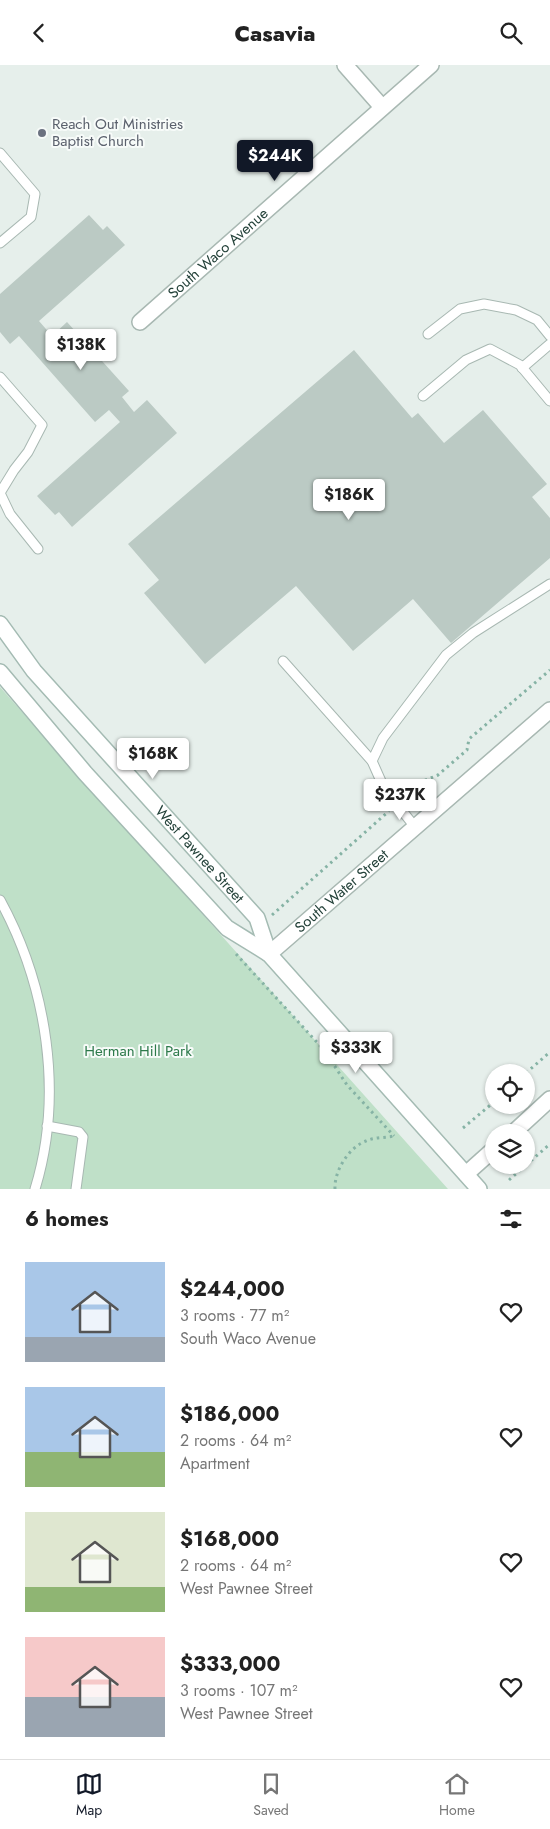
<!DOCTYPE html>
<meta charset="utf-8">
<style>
:root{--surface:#fff;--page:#f6f6f6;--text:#222;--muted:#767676;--line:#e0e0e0;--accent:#111827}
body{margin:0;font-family:Jost,sans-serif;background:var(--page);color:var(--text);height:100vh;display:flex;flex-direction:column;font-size:19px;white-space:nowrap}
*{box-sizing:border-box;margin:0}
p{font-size:16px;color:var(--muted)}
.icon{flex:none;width:28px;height:28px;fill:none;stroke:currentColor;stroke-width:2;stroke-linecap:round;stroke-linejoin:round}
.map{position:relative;height:1124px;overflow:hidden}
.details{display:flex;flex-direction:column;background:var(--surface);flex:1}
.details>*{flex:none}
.controls{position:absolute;left:485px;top:999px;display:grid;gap:10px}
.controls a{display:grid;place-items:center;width:50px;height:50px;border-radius:50%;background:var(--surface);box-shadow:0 1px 4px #0004;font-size:25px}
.price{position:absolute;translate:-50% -42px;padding:0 11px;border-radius:5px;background:#fff;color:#222;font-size:16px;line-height:32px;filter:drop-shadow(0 1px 2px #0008)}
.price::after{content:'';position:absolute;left:50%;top:30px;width:15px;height:11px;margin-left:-8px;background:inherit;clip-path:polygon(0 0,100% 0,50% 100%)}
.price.active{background:var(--accent);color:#fff}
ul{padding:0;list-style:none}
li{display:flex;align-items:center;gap:15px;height:125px;padding:0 25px}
li span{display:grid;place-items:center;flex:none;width:140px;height:100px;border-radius:0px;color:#555}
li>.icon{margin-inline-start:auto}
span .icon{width:60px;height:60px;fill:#fffc;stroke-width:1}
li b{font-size:21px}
h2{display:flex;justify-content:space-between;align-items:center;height:60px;padding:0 25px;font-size:21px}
header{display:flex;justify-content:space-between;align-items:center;height:65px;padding:0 25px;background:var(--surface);font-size:22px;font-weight:800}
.tab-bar{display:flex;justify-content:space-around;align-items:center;height:70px;border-top:1px solid var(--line);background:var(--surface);font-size:14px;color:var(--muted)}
.tab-bar a{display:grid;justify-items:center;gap:2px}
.tab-bar .active{color:var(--accent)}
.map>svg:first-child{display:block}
</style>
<header><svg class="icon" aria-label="back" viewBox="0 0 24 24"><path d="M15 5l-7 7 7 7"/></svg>Casavia<svg class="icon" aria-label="search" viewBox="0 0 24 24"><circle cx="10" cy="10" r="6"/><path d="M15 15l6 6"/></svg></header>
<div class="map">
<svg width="550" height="1124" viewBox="0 0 550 1124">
<rect width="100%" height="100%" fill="#e6efeb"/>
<path fill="#bfe0c8" d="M0 622 36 663 448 1124H0Z"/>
<g fill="#bbcac4">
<path d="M89 150 103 165 107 161 125 180 39 256 52 271 67 257 129 326 122 332 134 347 147 335 177 368 72 462 59 447 55 450 37 431 120 357 109 345 95 357 19 271 10 279 0 267V229Z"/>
<path d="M354 285 412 353 418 348 444 378 483 345 547 419 532 432 550 453V493L451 578 413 534 353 586 296 521 205 599 144 528 159 515 128 479Z"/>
</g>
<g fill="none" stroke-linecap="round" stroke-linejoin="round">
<defs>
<g id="service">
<path d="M0 88 35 129 31 152 0 178"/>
<path d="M428 269 460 244 484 239 516 245 537 255 550 271"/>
<path d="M522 303 550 279"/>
<path d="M0 312 42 360 28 387 14 405 0 428 10 449 38 484"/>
<path d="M423 331 466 295 490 284 520 300 550 336"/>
<path d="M283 596 372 696 384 723 415 762"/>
<path d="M372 696 383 673 446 590 473 568 550 519"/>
<path d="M0 835C47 921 64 1029 35 1124"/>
<path d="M47 1061 79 1067 83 1072 76 1124"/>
</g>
<g id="minor">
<path d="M345 0 382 42"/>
<path id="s1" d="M140 257 431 0"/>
<path id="s2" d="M269 889 550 645"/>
<path d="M513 1068 550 1034"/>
<path d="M466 1109 494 1084"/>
</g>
<g id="secondary">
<path id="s3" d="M0 559 34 606 257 853 269 889"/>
<path d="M0 607 85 708 227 863 269 889 479 1124"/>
</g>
</defs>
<use href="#service" stroke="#a8b8b2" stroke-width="11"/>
<use href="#minor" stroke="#a8b8b2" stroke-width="18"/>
<use href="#secondary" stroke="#a4bbb3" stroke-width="18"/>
<g stroke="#86b3a5" stroke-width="3" stroke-dasharray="2.5 4" stroke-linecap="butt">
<path d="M405 732 421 717 438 710 467 685 469 674 550 605"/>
<path d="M272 850 389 746"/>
<path d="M236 889 324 985 347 1020 394 1071"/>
<path d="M526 1008 550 987"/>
<path d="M463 1063 494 1037"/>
<path d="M526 1100 550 1079"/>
<path d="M509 1115 526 1100"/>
<path d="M335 1124C334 1106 349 1082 366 1076 374 1072 385 1073 394 1071"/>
</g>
<use href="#service" stroke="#fff" stroke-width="9"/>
<use href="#minor" stroke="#fff" stroke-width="15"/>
<use href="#secondary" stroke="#fff" stroke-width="15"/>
</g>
<circle fill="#6b7280" stroke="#f7fbf9" stroke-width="2" cx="42" cy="68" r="5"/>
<g text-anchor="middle" stroke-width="4" stroke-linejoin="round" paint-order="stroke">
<g font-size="15" fill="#5b616d" stroke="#f7fbf9" text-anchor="start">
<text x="52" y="64">Reach Out Ministries<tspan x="52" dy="17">Baptist Church</tspan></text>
</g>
<g font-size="15" fill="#24423a" stroke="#f7fbf9">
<text dy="5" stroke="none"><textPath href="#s1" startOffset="104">South Waco Avenue</textPath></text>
<text dy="5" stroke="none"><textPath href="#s3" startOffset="305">West Pawnee Street</textPath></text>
<text dy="5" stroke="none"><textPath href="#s2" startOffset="96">South Water Street</textPath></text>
</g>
<g font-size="15" fill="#2d7a4b" stroke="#f7fbf9">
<text x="138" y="991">Herman Hill Park</text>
</g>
</g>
</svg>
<div class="controls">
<a><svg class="icon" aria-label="locate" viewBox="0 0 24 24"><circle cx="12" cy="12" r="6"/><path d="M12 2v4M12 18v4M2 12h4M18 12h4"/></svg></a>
<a><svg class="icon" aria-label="layers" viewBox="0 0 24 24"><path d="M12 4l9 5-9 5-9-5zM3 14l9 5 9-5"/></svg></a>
</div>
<b class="price active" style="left:275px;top:117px">$244K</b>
<b class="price" style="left:81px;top:306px">$138K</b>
<b class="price" style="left:349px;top:456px">$186K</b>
<b class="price" style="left:153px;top:715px">$168K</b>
<b class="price" style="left:400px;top:756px">$237K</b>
<b class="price" style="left:356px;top:1009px">$333K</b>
</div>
<section class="details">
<h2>6 homes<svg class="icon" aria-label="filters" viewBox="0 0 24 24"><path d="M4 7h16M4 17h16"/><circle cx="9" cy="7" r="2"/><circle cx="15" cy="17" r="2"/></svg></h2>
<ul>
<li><span style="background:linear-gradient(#a9c7e8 75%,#9aa5b1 0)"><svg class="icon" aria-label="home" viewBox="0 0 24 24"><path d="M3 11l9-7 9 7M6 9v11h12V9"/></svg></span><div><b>$244,000</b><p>3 rooms · 77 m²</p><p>South Waco Avenue</p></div><svg class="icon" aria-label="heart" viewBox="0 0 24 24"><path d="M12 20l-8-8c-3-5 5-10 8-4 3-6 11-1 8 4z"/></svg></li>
<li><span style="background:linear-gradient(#a9c7e8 65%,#8fb573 0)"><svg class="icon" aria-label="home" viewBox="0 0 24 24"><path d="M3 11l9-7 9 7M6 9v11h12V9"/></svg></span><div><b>$186,000</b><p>2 rooms · 64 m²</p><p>Apartment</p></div><svg class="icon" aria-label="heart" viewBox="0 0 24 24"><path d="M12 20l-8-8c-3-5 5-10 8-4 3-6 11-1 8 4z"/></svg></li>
<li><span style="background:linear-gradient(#dfe7d0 75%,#8fb573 0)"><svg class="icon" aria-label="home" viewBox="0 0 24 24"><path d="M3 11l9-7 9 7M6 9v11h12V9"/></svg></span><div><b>$168,000</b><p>2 rooms · 64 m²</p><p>West Pawnee Street</p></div><svg class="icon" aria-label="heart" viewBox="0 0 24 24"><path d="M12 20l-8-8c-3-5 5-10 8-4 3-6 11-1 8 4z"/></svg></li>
<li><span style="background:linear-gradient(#f6c9c9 60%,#9aa5b1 0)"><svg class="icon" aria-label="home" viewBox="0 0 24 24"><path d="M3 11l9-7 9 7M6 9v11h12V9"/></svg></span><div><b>$333,000</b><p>3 rooms · 107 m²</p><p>West Pawnee Street</p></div><svg class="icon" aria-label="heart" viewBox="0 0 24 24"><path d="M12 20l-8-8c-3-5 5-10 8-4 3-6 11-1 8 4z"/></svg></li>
</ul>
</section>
<nav class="tab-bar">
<a class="active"><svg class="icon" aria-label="map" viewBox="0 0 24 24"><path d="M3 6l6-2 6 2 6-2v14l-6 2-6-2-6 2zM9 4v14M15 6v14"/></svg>Map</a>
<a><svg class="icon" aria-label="saved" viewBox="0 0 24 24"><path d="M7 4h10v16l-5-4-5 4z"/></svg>Saved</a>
<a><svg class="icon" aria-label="home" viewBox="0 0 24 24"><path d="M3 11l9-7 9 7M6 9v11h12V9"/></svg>Home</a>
</nav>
